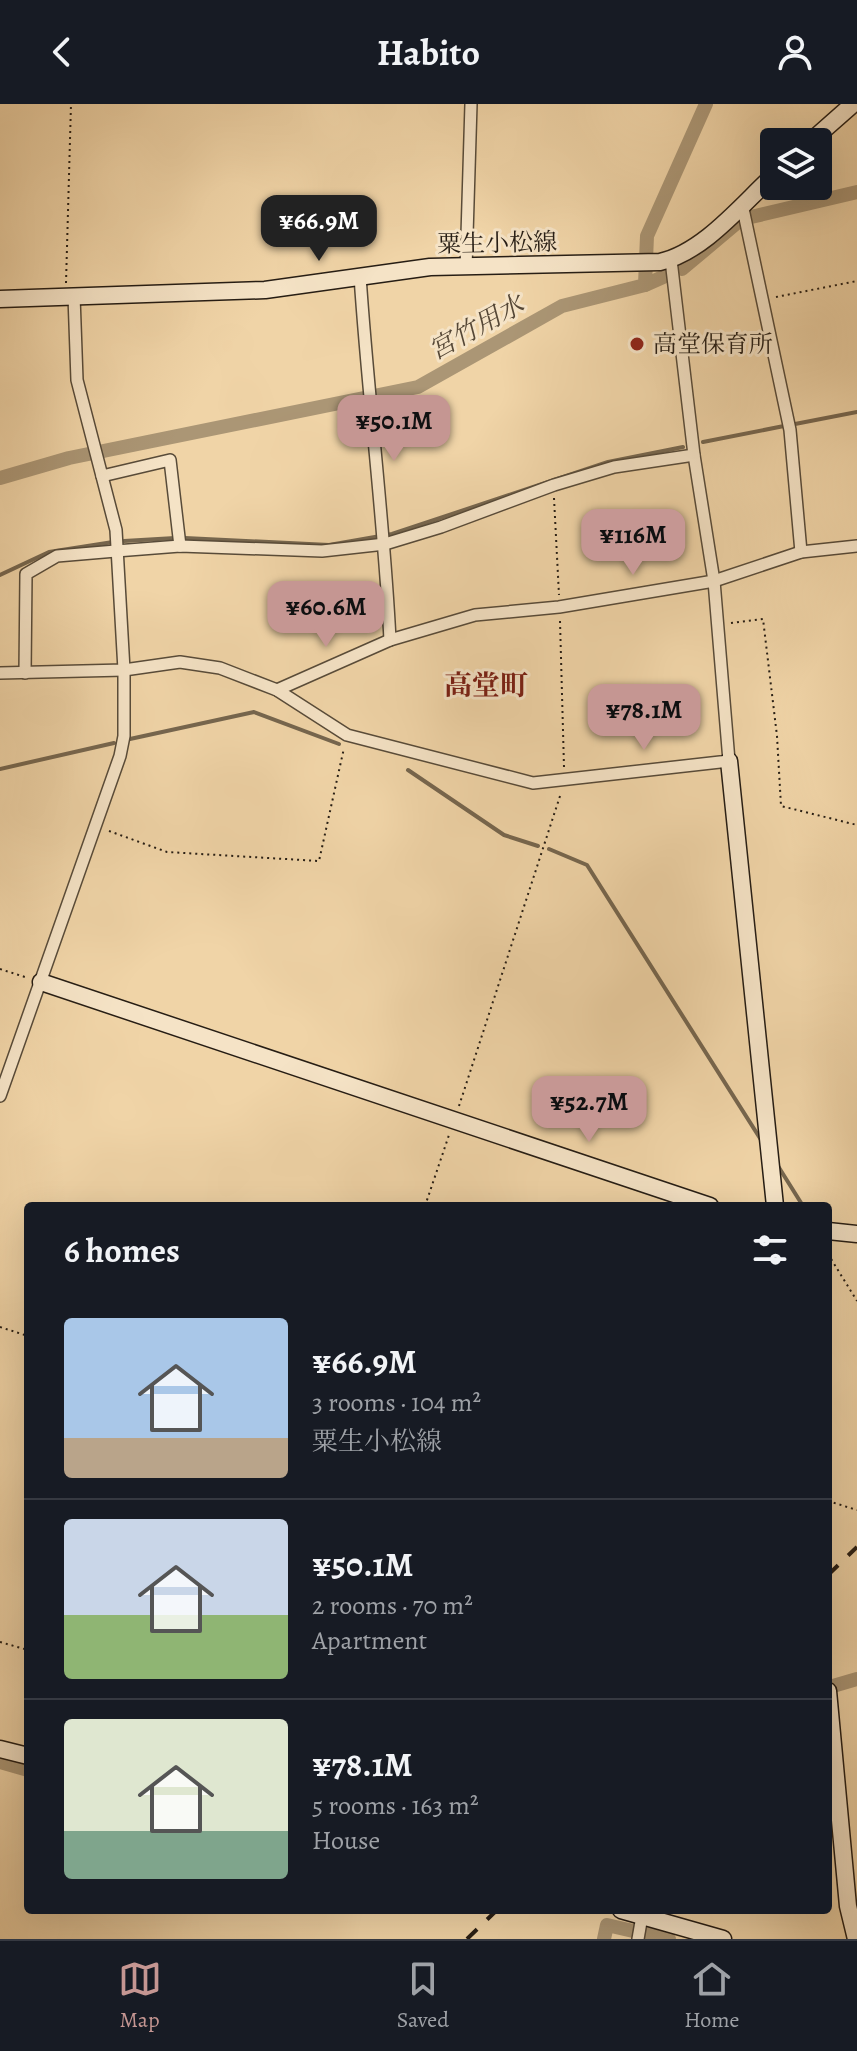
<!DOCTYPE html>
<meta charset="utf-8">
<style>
:root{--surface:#171b24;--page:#242831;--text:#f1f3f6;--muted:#9ea1a6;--line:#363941;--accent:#c59692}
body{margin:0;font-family:Alegreya,"Noto Serif JP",serif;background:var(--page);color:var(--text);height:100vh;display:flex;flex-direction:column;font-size:30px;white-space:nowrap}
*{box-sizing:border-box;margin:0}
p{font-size:26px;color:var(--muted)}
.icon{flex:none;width:44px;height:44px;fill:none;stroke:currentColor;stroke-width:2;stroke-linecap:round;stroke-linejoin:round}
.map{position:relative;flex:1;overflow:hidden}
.panel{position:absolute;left:24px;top:1098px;width:808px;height:712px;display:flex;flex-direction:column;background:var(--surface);border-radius:8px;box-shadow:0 8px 32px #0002}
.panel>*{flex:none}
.fabs{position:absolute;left:760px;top:24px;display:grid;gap:16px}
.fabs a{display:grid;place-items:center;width:72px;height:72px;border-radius:8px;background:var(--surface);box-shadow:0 8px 32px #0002;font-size:40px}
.price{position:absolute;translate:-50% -68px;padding:0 18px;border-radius:16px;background:var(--accent);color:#111;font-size:26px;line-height:52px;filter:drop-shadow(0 2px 4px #0008)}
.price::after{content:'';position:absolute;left:50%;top:48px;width:24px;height:18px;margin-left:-12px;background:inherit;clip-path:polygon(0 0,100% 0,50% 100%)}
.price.current{background:#222;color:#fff}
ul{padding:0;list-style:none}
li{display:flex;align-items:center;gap:24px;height:200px;padding:0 40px}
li+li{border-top:2px solid var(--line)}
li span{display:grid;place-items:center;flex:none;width:224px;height:160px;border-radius:8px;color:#555}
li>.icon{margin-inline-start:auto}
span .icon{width:96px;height:96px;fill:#fffc;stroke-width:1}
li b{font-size:34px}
h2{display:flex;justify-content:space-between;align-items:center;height:96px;padding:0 40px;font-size:34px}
header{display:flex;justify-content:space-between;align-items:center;height:104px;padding:0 40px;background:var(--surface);font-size:36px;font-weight:600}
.tab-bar{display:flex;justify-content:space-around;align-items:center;height:112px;border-top:2px solid var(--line);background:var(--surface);font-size:22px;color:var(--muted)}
.tab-bar a{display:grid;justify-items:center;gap:4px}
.tab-bar .current{color:var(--accent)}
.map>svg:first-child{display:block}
</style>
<header><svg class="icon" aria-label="back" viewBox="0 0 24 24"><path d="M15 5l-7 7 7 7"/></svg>Habito<svg class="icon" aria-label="person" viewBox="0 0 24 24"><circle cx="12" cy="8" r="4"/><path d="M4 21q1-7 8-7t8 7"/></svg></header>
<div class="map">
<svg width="857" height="1835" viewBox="0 0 857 1835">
<rect width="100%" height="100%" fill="#f0d4a7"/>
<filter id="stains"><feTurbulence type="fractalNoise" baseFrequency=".0025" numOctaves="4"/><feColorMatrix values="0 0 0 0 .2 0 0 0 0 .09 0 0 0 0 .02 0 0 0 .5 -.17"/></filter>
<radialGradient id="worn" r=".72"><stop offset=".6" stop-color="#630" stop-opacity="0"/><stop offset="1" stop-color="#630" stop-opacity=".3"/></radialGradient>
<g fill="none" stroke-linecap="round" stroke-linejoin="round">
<g stroke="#76664e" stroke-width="4">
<path d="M795 320 857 308"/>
<path d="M703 338 784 322"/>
<path d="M185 434 329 441 392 430 608 358 683 343"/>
<path d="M124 437 175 434"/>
<path d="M0 471 49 448 113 438"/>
<path d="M130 635 254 608 339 640"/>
<path d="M0 665 114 639"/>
<path d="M408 666 504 731 538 742"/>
<path d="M549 745 587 761 763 1039"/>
<path d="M778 1062 803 1102"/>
</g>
<g stroke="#ab9675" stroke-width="14">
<path d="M751 113 857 88"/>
<path d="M682 165 738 118"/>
<path d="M645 181 663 173"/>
<path d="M0 374 69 354 418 283 562 202 645 181 647 132 706 0"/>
<path d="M833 1582 857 1575"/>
<path d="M0 1658 28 1666"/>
<path d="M649 1830 669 1835"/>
<path d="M604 1835 607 1821 633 1827"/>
</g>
<defs>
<g id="street">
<path d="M742 100 790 326 801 448"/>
<path d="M466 164 471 0"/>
<path d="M360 172C368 293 384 414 390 536"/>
<path d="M102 372 170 356 180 442"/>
<path d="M0 569 124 566 180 558 220 564 277 586 347 631 533 679 729 657 714 477 694 351 671 156"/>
<path d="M25 569 26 470 57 452 116 447 180 442 322 447 385 440 441 423 554 381 614 363 694 351"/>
<path d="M277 586 390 536 475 511 559 503 714 477 801 448 857 442"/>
<path d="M0 992 120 652 124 632V566L116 426 77 276 74 192"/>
<path d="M638 1835 642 1812"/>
</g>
<g id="secondary">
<path d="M810 38 853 0"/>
<path d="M0 195 265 186 430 163 660 158C704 148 742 100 774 71"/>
<path d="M729 657 775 1102"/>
<path d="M41 878 710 1102"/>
<path d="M828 1127 857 1130"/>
<path d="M828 1587 848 1802 856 1835"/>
<path d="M0 1645 28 1652"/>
<path d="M621 1806 723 1835"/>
</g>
</defs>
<use href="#street" stroke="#584b39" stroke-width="14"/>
<use href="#secondary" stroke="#261d14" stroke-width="19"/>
<g stroke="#261d14" stroke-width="2" stroke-dasharray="2 4" stroke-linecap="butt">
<path d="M66 179 71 0"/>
<path d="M776 193 857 177"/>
<path d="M554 394 559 491"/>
<path d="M560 517 564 663"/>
<path d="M731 519 763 515 777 632 781 702 857 721"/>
<path d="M109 727 167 748 319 757 344 644"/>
<path d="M0 865 25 873"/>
<path d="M459 1002 561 689"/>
<path d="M425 1102 449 1031"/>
<path d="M828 1150 857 1197"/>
<path d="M0 1223 28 1232"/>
<path d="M828 1397 857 1406"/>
<path d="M0 1538 28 1546"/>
</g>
<use href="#street" stroke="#f5e3c6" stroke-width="11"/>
<use href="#secondary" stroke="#f5e3c6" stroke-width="16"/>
<g stroke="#261d14" stroke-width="4" stroke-dasharray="14 14" stroke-linecap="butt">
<path d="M828 1471 857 1443"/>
<path d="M467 1835 497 1806"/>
</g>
</g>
<circle fill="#8f2418" stroke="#f5e3c6" stroke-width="3" cx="637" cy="240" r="8"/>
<g text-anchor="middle" stroke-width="6" stroke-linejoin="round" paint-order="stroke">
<g font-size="24" fill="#261d14" stroke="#f5e3c6">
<text transform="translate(497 139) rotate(-1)" y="8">粟生小松線</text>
</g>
<g font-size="24" fill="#261d14" stroke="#f5e3c6" text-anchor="start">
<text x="653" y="248">高堂保育所</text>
</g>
<g font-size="26" font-style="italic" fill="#554736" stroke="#f5e3c6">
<text transform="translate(476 223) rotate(-29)" y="9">宮竹用水</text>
</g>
<g font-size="28" font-weight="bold" fill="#7a1f14" stroke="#f5e3c6">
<text x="486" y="591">高堂町</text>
</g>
</g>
<rect width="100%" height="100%" filter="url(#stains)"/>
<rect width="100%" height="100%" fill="url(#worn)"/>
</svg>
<div class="fabs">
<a><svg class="icon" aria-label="layers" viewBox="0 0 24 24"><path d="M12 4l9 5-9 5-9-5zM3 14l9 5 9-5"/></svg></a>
</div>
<b class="price current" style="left:319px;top:159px">¥66.9M</b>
<b class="price" style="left:394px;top:359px">¥50.1M</b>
<b class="price" style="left:633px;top:473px">¥116M</b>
<b class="price" style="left:326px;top:545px">¥60.6M</b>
<b class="price" style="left:644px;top:648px">¥78.1M</b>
<b class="price" style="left:589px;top:1040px">¥52.7M</b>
<section class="panel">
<h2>6 homes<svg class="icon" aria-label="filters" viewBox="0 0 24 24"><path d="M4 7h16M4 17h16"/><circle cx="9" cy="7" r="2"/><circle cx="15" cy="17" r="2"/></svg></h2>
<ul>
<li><span style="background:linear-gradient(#a9c7e8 75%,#b9a48a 0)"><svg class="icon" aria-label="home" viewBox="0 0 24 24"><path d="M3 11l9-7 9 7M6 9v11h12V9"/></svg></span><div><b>¥66.9M</b><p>3 rooms · 104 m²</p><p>粟生小松線</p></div></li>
<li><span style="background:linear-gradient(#c9d6e8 60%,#8fb573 0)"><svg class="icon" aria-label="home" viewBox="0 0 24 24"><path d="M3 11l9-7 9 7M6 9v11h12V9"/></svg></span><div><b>¥50.1M</b><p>2 rooms · 70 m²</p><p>Apartment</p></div></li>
<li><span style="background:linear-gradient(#dfe7d0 70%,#7fa58c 0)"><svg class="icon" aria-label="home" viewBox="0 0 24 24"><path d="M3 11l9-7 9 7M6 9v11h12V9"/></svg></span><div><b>¥78.1M</b><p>5 rooms · 163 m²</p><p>House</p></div></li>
</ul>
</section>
</div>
<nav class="tab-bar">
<a class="current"><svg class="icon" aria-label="map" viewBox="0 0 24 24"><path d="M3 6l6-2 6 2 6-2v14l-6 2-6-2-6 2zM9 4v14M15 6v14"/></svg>Map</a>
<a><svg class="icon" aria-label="saved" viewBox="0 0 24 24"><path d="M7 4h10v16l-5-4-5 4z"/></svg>Saved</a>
<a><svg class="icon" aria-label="home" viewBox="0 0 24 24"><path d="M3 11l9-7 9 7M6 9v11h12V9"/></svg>Home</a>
</nav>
